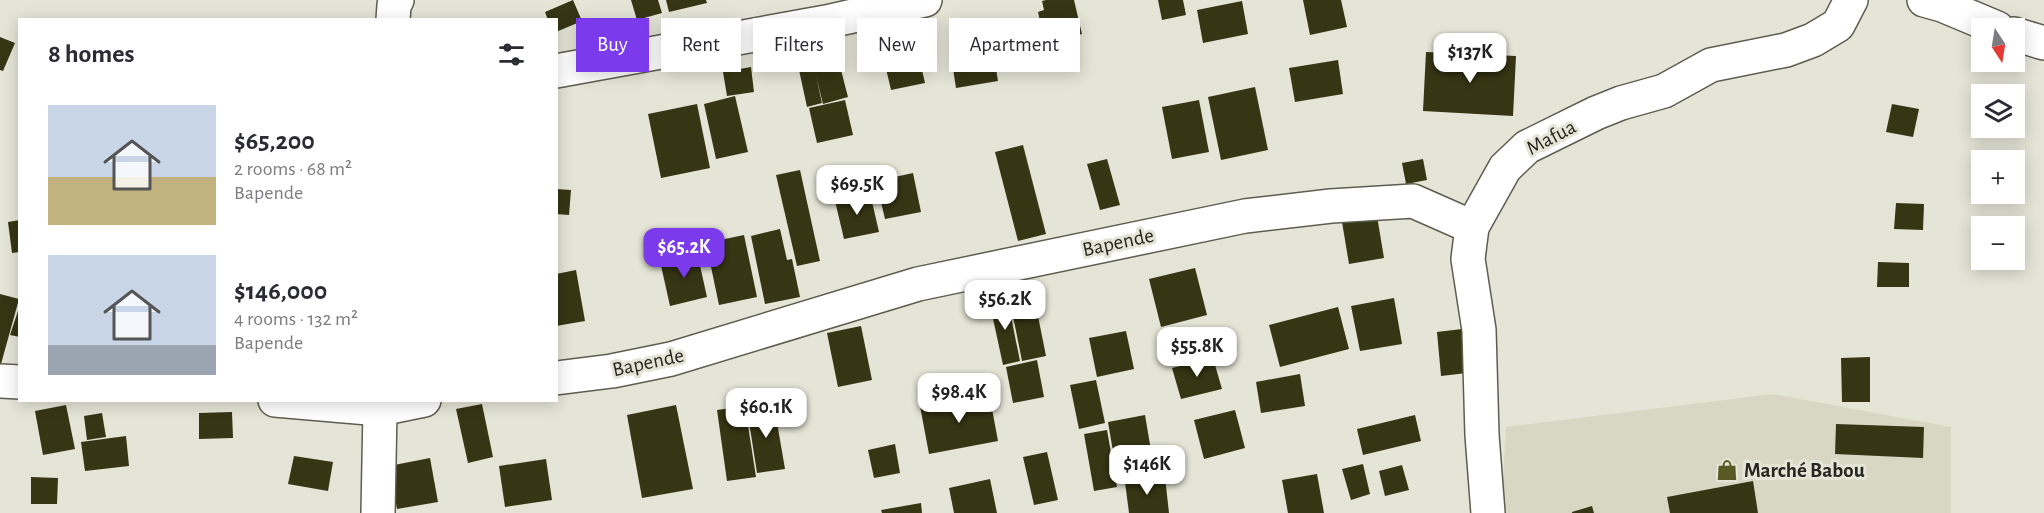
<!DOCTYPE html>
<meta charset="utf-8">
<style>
:root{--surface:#fff;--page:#f2f2f3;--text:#2b2b33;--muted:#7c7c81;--accent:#7c3aed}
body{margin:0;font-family:"Alegreya Sans",sans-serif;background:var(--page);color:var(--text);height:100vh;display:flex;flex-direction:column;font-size:22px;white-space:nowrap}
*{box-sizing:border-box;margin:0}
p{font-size:20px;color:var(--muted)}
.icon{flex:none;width:33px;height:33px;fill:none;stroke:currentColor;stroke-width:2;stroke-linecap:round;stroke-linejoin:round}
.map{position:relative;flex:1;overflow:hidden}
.panel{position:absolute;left:18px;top:18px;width:540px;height:384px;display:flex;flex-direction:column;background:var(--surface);border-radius:0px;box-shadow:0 3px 15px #0003}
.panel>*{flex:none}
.guide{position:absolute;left:576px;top:18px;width:570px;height:54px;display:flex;gap:12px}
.needle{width:39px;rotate:168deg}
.controls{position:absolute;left:1971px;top:18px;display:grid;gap:12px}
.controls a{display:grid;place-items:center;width:54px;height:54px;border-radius:0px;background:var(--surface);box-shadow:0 3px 15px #0003;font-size:30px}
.price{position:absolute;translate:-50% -51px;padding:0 14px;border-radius:12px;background:#fff;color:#222;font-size:20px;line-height:39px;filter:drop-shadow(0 2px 3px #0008)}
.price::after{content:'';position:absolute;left:50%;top:36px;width:18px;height:14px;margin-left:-9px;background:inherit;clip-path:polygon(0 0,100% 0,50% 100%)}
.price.current{background:var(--accent);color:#fff}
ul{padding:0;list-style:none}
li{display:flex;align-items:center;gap:18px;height:150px;padding:0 30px}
li span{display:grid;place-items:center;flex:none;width:168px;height:120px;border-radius:0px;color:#555}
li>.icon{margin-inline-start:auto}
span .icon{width:72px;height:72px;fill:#fffc;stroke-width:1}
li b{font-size:26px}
h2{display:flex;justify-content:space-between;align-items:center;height:72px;padding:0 30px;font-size:26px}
.chip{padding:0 21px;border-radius:0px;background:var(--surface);box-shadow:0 3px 15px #0003;font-size:21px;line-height:54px}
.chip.current{background:var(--accent);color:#fff}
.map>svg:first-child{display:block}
</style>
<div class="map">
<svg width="2044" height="513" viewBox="0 0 2044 513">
<rect width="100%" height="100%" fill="#e4e5d6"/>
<path fill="#d7d7c3" d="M1773 394 1951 427V513H1501L1506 427Z"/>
<g fill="#363514">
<path d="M573 0 582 21 556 32V20H548L545 12Z"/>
<path d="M631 0H658L662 13 637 20Z"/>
<path d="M666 0H706L707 3 669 12Z"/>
<path d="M1046 0H1074L1082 34 1051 41 1049 29 1042 30 1038 12 1044 10 1042 1Z"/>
<path d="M1158 0H1183L1186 15 1162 20Z"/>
<path d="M1303 0H1341L1347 27 1310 35Z"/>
<path d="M1242 1 1248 34 1203 43 1197 10Z"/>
<path d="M914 35 925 83 891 90 880 43Z"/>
<path d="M0 37 15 43 3 71 0 70Z"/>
<path d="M992 43 998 81 956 88 950 49Z"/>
<path d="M835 47 848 97 823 104 816 76 822 103 807 107 796 56Z"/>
<path d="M1426 52 1516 56 1513 116 1423 111Z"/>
<path d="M1338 60 1343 94 1295 102 1289 68Z"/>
<path d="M751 67 754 92 727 96 723 72Z"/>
<path d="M1255 87 1268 150 1221 160 1208 97Z"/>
<path d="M735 96 748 152 716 159 704 104Z"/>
<path d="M845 100 853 135 817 143 809 108Z"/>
<path d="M1199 100 1209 152 1172 159 1162 107Z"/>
<path d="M697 104 710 168 661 178 648 114Z"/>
<path d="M1892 104 1919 109 1913 137 1886 132Z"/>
<path d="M1023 145 1046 234 1018 241 995 152Z"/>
<path d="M1107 159 1120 205 1100 210 1087 164Z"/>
<path d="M1423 159 1427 180 1406 184 1402 163Z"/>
<path d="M800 170 820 261 797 266 776 175Z"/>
<path d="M913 173 921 212 885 219 876 181Z"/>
<path d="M556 189 571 190 569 215 556 214Z"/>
<path d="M870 193 879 232 844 239 835 201Z"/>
<path d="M1896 203 1924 204 1923 230 1894 229Z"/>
<path d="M1376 210 1384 258 1349 264 1341 216Z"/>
<path d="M20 220V252L12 253 8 222Z"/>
<path d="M780 229 787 260 792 259 800 297 765 304 751 236Z"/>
<path d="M744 235 757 297 719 305 706 243Z"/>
<path d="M697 252 707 297 670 306 660 261Z"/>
<path d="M1878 262 1909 263V287H1877Z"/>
<path d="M1195 268 1207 315 1161 327 1149 279Z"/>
<path d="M576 270 585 321 556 326V274Z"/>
<path d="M1033 291 1046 356 1022 361 1009 296Z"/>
<path d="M0 294 19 299 1 364H0Z"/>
<path d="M1007 297 1020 361 1003 365 989 300Z"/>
<path d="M1394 298 1402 344 1360 351 1351 306Z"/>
<path d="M20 305V337L10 335Z"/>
<path d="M1338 307 1349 349 1280 367 1269 325Z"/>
<path d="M861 326 872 380 838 387 827 333Z"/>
<path d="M1462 329 1467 373 1441 376 1437 332Z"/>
<path d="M1126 331 1134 369 1097 377 1089 338Z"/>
<path d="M1870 357V402H1842L1841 358Z"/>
<path d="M1213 358 1222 389 1181 399 1172 368Z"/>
<path d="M1037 360 1044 397 1013 403 1006 367Z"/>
<path d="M1300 374 1305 406 1261 413 1256 382Z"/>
<path d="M1096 380 1105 423 1079 429 1070 385Z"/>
<path d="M989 393 998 441 929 454 920 406Z"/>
<path d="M482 404 493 457 468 463 456 409Z"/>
<path d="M66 405 75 449 43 455 35 411Z"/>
<path d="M676 405 693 489 642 498 627 415Z"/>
<path d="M774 405 785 469 757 473 747 409Z"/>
<path d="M745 406 756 477 727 481 717 410Z"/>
<path d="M1235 410 1245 448 1204 459 1194 420Z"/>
<path d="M232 412 233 438 199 439V413Z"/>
<path d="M102 413 106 437 87 440 84 416Z"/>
<path d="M1145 415 1155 474 1118 481 1108 422Z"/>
<path d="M1415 415 1421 441 1363 455 1357 429Z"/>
<path d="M1836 424 1924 427 1923 458 1835 454Z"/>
<path d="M1107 430 1117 487 1094 491 1084 434Z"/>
<path d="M126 436 129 466 85 471 81 442Z"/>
<path d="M895 444 900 473 874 478 868 450Z"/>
<path d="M1047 452 1058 500 1034 505 1023 457Z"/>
<path d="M294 456 333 462 328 491 288 484Z"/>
<path d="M430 458 438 502 397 509 389 466Z"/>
<path d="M546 459 552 500 505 507 499 466Z"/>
<path d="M1363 464 1370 494 1351 500 1342 469Z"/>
<path d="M1402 465 1409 490 1385 496 1379 471Z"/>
<path d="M1317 474 1324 513H1288L1282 480Z"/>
<path d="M31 477 58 478 57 504H31Z"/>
<path d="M1165 477 1169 513H1129L1125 482Z"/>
<path d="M990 479 997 513H954L949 488Z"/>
<path d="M1753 481 1758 513H1670L1667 497Z"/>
<path d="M921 503 922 513H882L881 510Z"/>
<path d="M1592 506 1594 513H1572V512Z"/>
</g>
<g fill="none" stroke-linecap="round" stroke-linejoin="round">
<defs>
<g id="minor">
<path d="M1924 0 1942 5 1997 28"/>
<path d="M393 20 394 5 397 0"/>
<path d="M2014 34 2044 43"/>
<path d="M556 71 826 22 925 0"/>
<path d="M556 378 612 371 671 359 918 284 1245 216 1331 206 1413 201 1472 227"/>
<path d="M0 381 20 382"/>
<path d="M275 400 380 409 424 400"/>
<path d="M378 513 380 409"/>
<path d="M1488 513 1482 435 1479 330 1468 259 1472 227 1505 168 1527 147 1596 113 1621 103 1664 91 1711 65 1786 50 1813 40 1838 25 1851 0"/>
</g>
</defs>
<use href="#minor" stroke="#5d5d50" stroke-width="36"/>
<use href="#minor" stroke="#fff" stroke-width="33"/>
</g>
<defs>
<symbol id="shop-bare" viewBox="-9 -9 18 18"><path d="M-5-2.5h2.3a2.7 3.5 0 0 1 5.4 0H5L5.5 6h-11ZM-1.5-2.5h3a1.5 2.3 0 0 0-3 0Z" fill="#5a5825" stroke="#e4e5d6" stroke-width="2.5" paint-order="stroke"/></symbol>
</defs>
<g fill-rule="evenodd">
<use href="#shop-bare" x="1712" y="455" width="30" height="30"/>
</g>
<g text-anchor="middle" stroke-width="6" stroke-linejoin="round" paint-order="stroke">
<g font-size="21" fill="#272722" stroke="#e4e5d6">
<text transform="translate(1551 137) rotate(-28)" y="7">Mafua</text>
<text transform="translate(1118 242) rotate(-12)" y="7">Bapende</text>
<text transform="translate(648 362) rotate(-12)" y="7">Bapende</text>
</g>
<g font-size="21" font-weight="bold" fill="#272722" stroke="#e4e5d6" text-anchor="start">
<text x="1744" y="477">Marché Babou</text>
</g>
</g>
</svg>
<div class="controls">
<a><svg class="needle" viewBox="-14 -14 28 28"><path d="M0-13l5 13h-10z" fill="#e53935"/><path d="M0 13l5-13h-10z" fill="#7c7c81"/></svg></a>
<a><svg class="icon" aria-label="layers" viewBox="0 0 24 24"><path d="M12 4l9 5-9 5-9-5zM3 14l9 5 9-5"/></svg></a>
<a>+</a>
<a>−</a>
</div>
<b class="price" style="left:1470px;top:84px">$137K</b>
<b class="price" style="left:857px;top:216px">$69.5K</b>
<b class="price current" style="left:684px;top:279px">$65.2K</b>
<b class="price" style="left:1005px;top:331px">$56.2K</b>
<b class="price" style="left:1197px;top:378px">$55.8K</b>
<b class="price" style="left:959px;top:424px">$98.4K</b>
<b class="price" style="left:766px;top:439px">$60.1K</b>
<b class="price" style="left:1147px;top:496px">$146K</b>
<div class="guide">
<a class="chip current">Buy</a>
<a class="chip">Rent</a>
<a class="chip">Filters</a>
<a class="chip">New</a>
<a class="chip">Apartment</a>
</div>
<section class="panel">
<h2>8 homes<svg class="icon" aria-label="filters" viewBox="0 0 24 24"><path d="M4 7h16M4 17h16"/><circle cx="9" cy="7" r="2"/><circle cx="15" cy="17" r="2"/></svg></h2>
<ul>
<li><span style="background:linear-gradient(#c9d6e8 60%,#c2b280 0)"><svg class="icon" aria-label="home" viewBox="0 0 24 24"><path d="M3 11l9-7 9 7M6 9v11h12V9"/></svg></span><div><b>$65,200</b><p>2 rooms · 68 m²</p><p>Bapende</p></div></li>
<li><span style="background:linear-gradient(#c9d6e8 75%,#9aa5b1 0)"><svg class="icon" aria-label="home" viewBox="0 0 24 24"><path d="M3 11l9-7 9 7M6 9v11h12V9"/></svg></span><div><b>$146,000</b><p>4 rooms · 132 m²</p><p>Bapende</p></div></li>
</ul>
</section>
</div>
